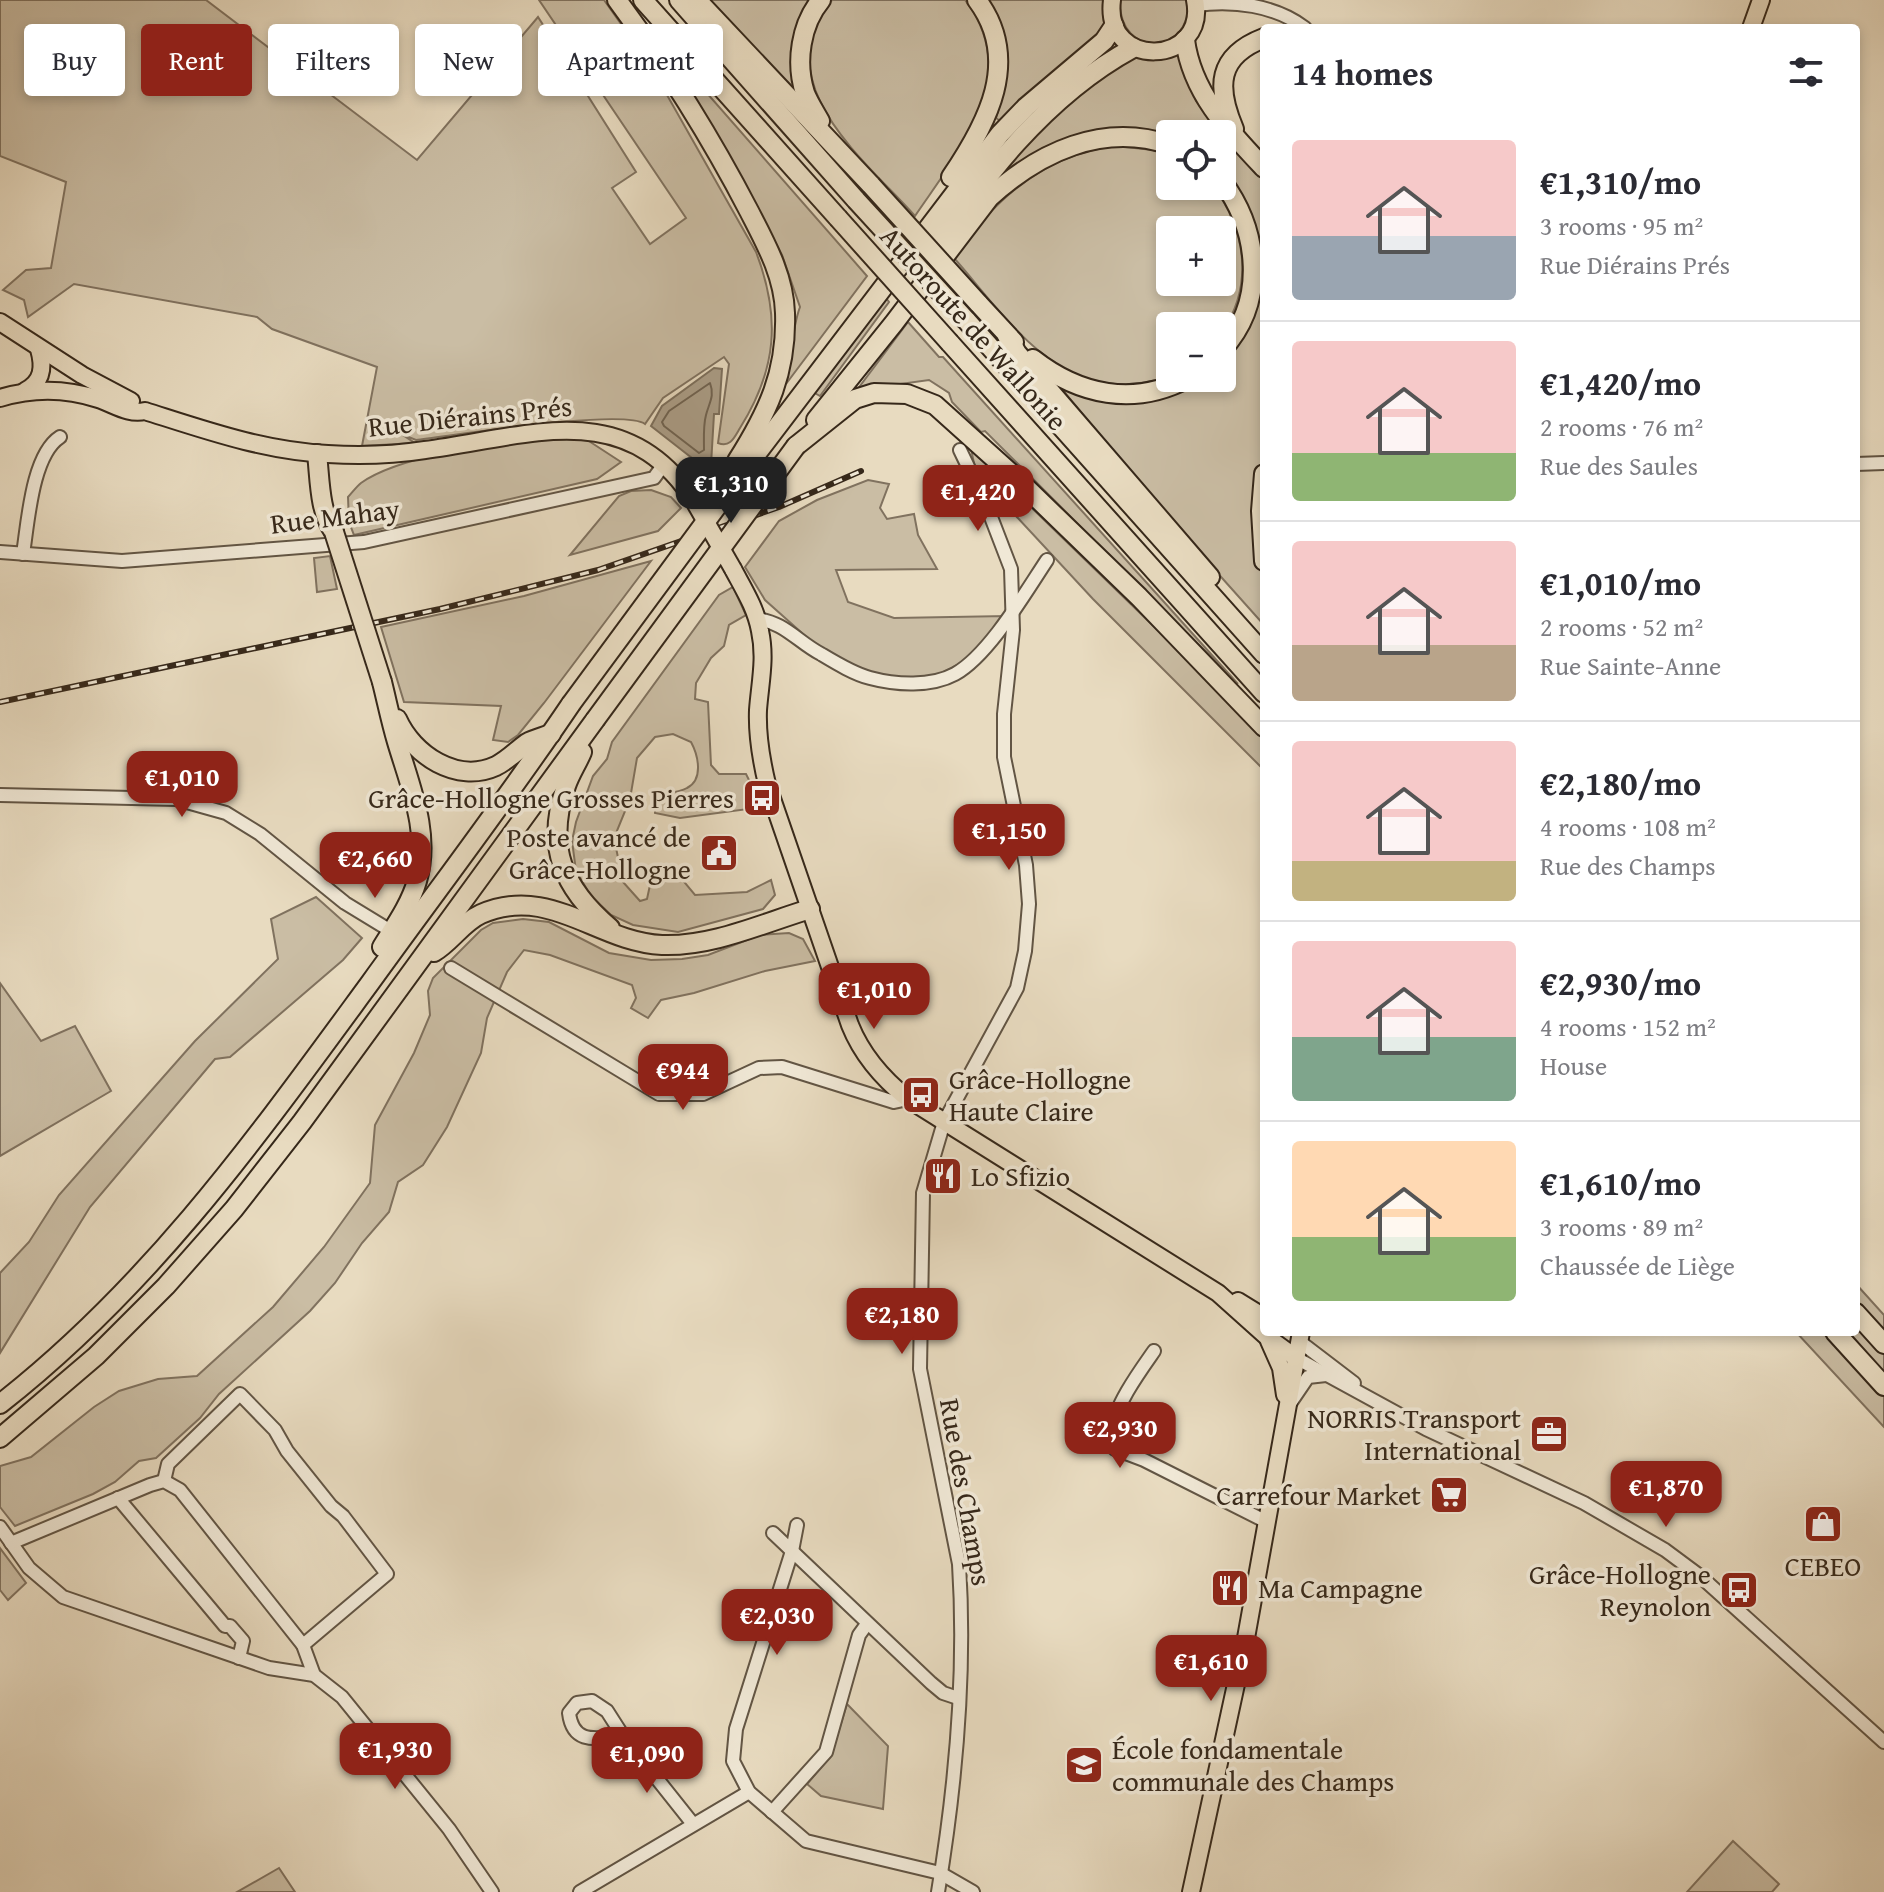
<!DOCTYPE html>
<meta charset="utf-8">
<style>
:root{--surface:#fff;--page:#f7f7f7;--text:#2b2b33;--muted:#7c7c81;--line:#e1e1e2;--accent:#8f2418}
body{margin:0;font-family:"Gentium Book Plus",serif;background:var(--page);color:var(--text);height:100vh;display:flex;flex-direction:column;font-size:30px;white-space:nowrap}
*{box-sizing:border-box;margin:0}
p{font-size:26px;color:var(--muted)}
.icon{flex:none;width:44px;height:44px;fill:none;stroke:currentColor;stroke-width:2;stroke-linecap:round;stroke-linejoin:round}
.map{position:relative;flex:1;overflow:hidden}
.panel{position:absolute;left:1260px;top:24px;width:600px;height:1312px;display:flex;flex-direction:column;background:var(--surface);border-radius:8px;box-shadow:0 4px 12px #0003}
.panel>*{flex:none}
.hud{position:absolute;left:24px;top:24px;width:760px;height:72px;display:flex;gap:16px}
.controls{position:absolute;left:1156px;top:120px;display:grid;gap:16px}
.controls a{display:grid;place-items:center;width:80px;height:80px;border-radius:8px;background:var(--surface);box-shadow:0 4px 12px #0003;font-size:40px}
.price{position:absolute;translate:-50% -68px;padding:0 18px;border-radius:16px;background:var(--accent);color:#fff;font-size:26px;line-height:52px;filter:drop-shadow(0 2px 4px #0008)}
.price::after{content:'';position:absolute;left:50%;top:48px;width:24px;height:18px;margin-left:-12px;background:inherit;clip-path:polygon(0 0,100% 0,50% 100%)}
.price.selected{background:#222;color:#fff}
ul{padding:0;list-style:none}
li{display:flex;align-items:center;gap:24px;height:200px;padding:0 32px}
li+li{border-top:2px solid var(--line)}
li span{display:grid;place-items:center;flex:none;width:224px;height:160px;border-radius:8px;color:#555}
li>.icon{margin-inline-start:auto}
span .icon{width:96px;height:96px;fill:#fffc;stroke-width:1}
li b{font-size:34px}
h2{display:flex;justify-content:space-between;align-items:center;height:96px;padding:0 32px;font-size:34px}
.chip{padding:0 28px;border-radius:8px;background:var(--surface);box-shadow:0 4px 12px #0003;font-size:28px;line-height:72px}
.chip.selected{background:var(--accent);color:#fff}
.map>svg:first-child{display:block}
</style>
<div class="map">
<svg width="1884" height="1892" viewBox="0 0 1884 1892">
<rect width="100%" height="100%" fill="#e8dbc0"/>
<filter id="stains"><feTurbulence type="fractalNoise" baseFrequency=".0025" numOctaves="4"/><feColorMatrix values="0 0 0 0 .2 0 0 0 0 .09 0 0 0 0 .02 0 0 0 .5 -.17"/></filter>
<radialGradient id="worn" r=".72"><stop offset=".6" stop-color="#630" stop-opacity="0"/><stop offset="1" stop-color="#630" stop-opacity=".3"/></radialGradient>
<g fill="#cabda4" stroke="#80725f" stroke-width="2" fill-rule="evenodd">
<path d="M0 0H206L417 160 538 17 636 172 612 188 650 244 686 218 539 0H604L650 65 756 252C781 317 777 369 740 428 734 438 730 448 718 443L729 364 724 357 663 398 645 424C623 408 452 436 416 440L401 434 415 443 362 446 377 367 272 329 257 317 74 284 28 317 24 300 3 290 26 270 51 268 66 182 0 156Z"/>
<path d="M709 0H811L796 91 715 7Z"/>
<path d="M832 0H965C1024 76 959 151 915 216 863 158 765 83 832 0Z"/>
<path d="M987 0H1103L1107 25 1104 34 1004 124 996 118C1009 80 1011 34 987 0Z"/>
<path d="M1120 0H1187C1195 54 1118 61 1120 0Z"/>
<path d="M635 11 867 276 786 384C792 359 791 331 800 307L782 255 741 178Z"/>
<path d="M1180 53 1196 101 1264 180V453L1259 490 1264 625 1180 531 1060 387C1104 405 1136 407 1181 389 1200 381 1199 378 1222 378V360L1239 338 1257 290 1222 171V134H1170V137L1128 129 1094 131 994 184 1003 164 1073 97 1136 55 1164 58Z"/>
<path d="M1116 146 1153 150 1170 156V186H1213C1246 230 1254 285 1222 332V326H1170V376C1065 412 1013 325 954 258 993 200 1044 154 1116 146ZM1170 230H1222V282H1170Z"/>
<path d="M886 298 889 302 820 396 813 392Z"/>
<path d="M908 322 939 357H943L1238 684 985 431 981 432 952 402 949 393 929 380 857 390Z"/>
<path d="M575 432 621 462 597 479 354 535 349 522 348 497C352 493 356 487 361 483 404 452 521 440 575 432Z"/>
<path d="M971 449 1173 645 1264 740V770L1093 599 976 473Z"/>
<path d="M868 480 889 484 880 508 887 519 914 514 918 535 937 569 836 570 848 602 894 618 1006 616 971 658 932 678 909 680 870 675 821 650 765 600 745 567 779 521 817 500Z"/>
<path d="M651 490 671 497 681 508 658 531 570 555 619 496 631 491Z"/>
<path d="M330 556 337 589 317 592 314 558Z"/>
<path d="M651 561 544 703 518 735 508 742 493 740 501 706 404 702 381 627 524 596Z"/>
<path d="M733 587 746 615 729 625 724 646 711 658 696 683 695 699 708 702 711 765 719 774H746L751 784 756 808 680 818 655 813V795C665 793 679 793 687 788 704 779 698 755 691 742L673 734 655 737 637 758 630 799 614 838 623 882 640 901 647 899 650 885 681 878 695 895 747 892 771 880 775 895 763 909 678 932 633 925 611 915 591 896 576 871 572 841 576 822 593 776 607 759 612 742 719 595Z"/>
<path d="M316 897 362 938 343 960 230 1057 215 1059 90 1207 0 1353V1273L29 1242 59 1195 195 1041 278 959 271 919Z"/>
<path d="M523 919 549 922 609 953 651 960 682 959 708 955 760 935 789 933 803 939 815 961 765 971 694 993 661 1000 648 1018 631 1008 636 998 632 985 550 955 524 950 507 972 487 1018 481 1053 447 1127 423 1165 398 1182 389 1212 362 1243 335 1283 310 1311 219 1394 200 1418 156 1458 139 1461 115 1482 93 1494 15 1526 0 1507V1466L31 1457 94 1407 119 1391 158 1379 197 1376 273 1307 324 1247 370 1183 375 1125 414 1053 430 1015 428 991 433 978 481 930 493 923Z"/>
<path d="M0 983 41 1041 75 1026 111 1091 0 1156Z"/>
<path d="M1856 1284 1884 1315V1427L1796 1332H1856Z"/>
<path d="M0 1548 26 1583 8 1600 0 1590Z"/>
<path d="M847 1704 888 1746 883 1809 821 1796 807 1784 831 1756Z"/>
<path d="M1733 1841 1779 1884 1772 1892H1687Z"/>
<path d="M279 1868 295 1892H237Z"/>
</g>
<path fill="#ab9e88" stroke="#7c6f5c" stroke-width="2" d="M714 368 722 369 719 414H714L711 465 706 469 651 426 662 406Z"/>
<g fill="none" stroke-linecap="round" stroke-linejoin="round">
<path stroke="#706351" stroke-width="2" d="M710 383C715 396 709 403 706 415 703 426 704 439 704 450L699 453 664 426 662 422 669 411Z"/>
<defs>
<g id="minor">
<path d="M1196 5C1233 0 1275 5 1305 28"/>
<path d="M1856 464 1884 463"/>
<path d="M0 552 122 561 364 542 654 478 664 464"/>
<path d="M23 554C28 522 32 455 60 437"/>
<path d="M757 619C784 622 798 642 821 654 836 663 854 674 870 678 896 685 931 687 955 674 989 655 1025 593 1047 560"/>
<path d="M0 795 176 799 226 813 260 834 345 903 386 928"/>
<path d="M451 968 659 1094H703L759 1068 782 1067 894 1102 908 1099"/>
<path d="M1299 1341 1354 1383"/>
<path d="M1154 1351C1140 1371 1115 1405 1112 1430 1112 1436 1114 1444 1115 1449L1144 1460 1267 1522"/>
<path d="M1296 1358 1426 1429 1584 1503 1665 1550 1700 1576 1884 1742"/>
<path d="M1291 1402 1308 1377 1326 1375"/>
<path d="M164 1481 168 1464 240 1394 275 1430 287 1451 331 1506 343 1516 387 1574 303 1645"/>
<path d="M118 1498 225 1626H230L243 1641 239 1658"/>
<path d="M797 1525 792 1551 736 1729 733 1761 749 1792 806 1841 940 1873 973 1892"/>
<path d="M0 1527 29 1568 63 1597 269 1668 314 1675 342 1697 449 1829 492 1892"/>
<path d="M773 1533 931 1683 943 1693 958 1698"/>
<path d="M11 1543 150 1485 164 1481 180 1490 303 1645 314 1675"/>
<path d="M623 1736C598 1738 573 1746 569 1713L577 1703 592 1701 607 1711 623 1736 693 1824"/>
<path d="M772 1812 826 1752 859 1635 867 1624"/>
<path d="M580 1892 749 1792"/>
<path d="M938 1892C956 1784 966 1673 959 1564L920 1369 923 1193 944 1122 1017 988 1025 951 1029 904 1026 865 1004 757V714L1013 630 1011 569 986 504 960 450"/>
</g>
<g id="major">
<path d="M1112 0C1103 71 1208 66 1195 0"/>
<path d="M1751 28 1761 0"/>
<path d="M0 322 82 375 131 401"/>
<path d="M25 391C43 382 44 367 39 349"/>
<path d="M0 398C33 388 65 388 98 399 114 404 128 415 145 411 205 430 264 451 328 454 360 456 393 455 425 450 527 437 626 395 694 501"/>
<path d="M733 569C743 588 756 608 760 631 766 658 760 683 758 710 757 735 761 759 767 784L850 1025C862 1055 883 1079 908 1099L1218 1293 1266 1336 1296 1358"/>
<path d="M1238 1301 1264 1317"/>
<path d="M1269 1341 1281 1368 1285 1395"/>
<path d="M1191 1892 1246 1638 1301 1332"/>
</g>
<g id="highway">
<path d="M617 0C666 66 711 138 749 211 766 244 784 276 785 313 787 372 768 412 737 461"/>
<path d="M643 0 838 218"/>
<path d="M679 0 856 200"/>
<path d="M697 0 871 185"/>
<path d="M1185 40C1192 93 1228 130 1264 168"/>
<path d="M820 121C815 112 809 103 805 93 795 62 801 24 821 0"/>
<path d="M1234 129C1216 87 1217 56 1264 38"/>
<path d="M951 177C987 124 1022 60 977 0"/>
<path d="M1222 181C1259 231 1267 301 1222 350"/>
<path d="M925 263C982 180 1043 97 1133 48"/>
<path d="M978 303 1014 342"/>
<path d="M966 320 1264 654"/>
<path d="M1007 336 1017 353 1210 577"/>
<path d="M950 343 1264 693"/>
<path d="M1033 359C1079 395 1134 407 1188 378"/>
<path d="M816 420 894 323 989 198C1039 152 1103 122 1170 145"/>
<path d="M796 446 855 399 874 393 907 394 935 405 1014 476 1139 597 1264 727"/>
<path d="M317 454C320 479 319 511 334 532"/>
<path d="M1264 474 1261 511 1264 561"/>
<path d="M732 486 1000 134 1026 107 1104 41 1114 26"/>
<path d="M382 682C387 702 391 722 397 742 410 786 431 834 417 881 410 905 395 926 382 947"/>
<path d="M397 719C413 755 457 784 496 766 508 760 516 751 527 743 534 739 543 737 551 734"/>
<path d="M582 752C577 764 570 774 566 786 545 847 563 888 610 928"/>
<path d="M434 952C451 942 463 922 481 914 550 884 597 942 662 945 712 947 763 923 810 909"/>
<path d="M1856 1313 1884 1344"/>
<path d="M1835 1332 1884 1386"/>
<path d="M0 1404C152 1285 257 1137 370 983 437 890 507 799 571 704"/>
<path d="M0 1438 96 1356 166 1286 234 1209 302 1122 595 720"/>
</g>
</defs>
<use href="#minor" stroke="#625544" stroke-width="16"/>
<use href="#major" stroke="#36281a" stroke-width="20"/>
<use href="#highway" stroke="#36281a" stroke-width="22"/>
<use href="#minor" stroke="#f0e8d6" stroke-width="12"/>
<use href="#major" stroke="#e8dbc0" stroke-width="16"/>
<use href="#highway" stroke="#e8dbc0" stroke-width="18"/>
<defs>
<path id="rail" d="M0 702 440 609 598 570 779 507 861 471"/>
</defs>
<use href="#rail" stroke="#36281a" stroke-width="6"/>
<use href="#rail" stroke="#f0e8d6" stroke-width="3" stroke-dasharray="9" stroke-linecap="butt"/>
<defs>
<path id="major-bridge" d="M694 501 733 569"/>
<g id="highway-bridge">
<path d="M871 185 978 303"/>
<path d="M856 200 966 320"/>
<path d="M838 218 950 343"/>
<path d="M334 532 382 682"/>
<path d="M571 704 732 486"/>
<path d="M595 720 796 446"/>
</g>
</defs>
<use href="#major-bridge" stroke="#36281a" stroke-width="20" stroke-linecap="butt"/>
<use href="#highway-bridge" stroke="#36281a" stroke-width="22" stroke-linecap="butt"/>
<use href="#major-bridge" stroke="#e8dbc0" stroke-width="16"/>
<use href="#highway-bridge" stroke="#e8dbc0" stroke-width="18"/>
</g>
<defs>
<symbol id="bus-square" viewBox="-11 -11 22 22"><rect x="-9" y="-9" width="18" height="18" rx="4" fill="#8f2418" stroke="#f0e8d6"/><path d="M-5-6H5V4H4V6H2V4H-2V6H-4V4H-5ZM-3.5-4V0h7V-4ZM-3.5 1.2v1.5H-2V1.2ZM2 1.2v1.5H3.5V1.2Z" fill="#fff"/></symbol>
<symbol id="civic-square" viewBox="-11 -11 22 22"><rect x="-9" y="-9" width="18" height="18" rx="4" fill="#8f2418" stroke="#f0e8d6"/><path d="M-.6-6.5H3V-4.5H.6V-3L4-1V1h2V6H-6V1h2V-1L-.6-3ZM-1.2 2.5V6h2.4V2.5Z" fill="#fff"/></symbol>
<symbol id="restaurant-square" viewBox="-11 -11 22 22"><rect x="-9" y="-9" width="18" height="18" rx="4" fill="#8f2418" stroke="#f0e8d6"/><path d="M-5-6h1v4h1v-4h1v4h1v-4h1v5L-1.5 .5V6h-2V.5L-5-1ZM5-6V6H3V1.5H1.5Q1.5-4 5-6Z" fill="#fff"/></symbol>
<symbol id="office-square" viewBox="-11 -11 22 22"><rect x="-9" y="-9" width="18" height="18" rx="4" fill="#8f2418" stroke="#f0e8d6"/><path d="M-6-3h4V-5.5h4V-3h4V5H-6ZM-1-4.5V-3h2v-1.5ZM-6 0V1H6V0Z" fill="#fff"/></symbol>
<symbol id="supermarket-square" viewBox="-11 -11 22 22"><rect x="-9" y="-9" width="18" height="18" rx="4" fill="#8f2418" stroke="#f0e8d6"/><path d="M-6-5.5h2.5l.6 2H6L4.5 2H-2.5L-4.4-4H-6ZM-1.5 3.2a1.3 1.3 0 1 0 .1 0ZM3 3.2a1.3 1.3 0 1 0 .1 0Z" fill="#fff"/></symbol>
<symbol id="shop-square" viewBox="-11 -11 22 22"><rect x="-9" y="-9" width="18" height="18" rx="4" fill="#8f2418" stroke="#f0e8d6"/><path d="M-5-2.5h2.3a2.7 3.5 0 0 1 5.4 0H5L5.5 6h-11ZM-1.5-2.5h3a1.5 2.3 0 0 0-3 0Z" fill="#fff"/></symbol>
<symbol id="school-square" viewBox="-11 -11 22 22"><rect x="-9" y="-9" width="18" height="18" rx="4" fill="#8f2418" stroke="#f0e8d6"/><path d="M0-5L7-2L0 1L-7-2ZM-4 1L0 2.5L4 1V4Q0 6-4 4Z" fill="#fff"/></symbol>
</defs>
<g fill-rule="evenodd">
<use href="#bus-square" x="740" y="776" width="44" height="44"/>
<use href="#civic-square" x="697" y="831" width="44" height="44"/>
<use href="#bus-square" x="899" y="1073" width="44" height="44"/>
<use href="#restaurant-square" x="921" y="1154" width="44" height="44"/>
<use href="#office-square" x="1527" y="1412" width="44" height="44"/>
<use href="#supermarket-square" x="1427" y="1473" width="44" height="44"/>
<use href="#shop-square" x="1801" y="1502" width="44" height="44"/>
<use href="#restaurant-square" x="1208" y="1566" width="44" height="44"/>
<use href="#bus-square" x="1717" y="1568" width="44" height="44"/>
<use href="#school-square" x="1062" y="1743" width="44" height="44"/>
</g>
<g text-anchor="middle" stroke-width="7" stroke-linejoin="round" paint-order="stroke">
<g font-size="28" fill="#36281a" stroke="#f0e8d6">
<text transform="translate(974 328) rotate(48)" y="10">Autoroute de Wallonie</text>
<text transform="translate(470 416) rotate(-6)" y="10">Rue Diérains Prés</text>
<text transform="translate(335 516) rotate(-7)" y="10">Rue Mahay</text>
<text transform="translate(966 1492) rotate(80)" y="10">Rue des Champs</text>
</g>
<g font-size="28" fill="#36281a" stroke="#f0e8d6" text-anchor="end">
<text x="734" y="808">Grâce-Hollogne Grosses Pierres</text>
<text x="691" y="847">Poste avancé de<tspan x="691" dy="32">Grâce-Hollogne</tspan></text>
<text x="949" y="1089" text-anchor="start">Grâce-Hollogne<tspan x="949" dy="32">Haute Claire</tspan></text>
<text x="971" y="1186" text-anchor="start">Lo Sfizio</text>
<text x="1521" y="1428">NORRIS Transport<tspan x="1521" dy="32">International</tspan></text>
<text x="1421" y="1505">Carrefour Market</text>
<text x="1823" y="1576" text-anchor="middle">CEBEO</text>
<text x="1711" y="1584">Grâce-Hollogne<tspan x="1711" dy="32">Reynolon</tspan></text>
<text x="1258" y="1598" text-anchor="start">Ma Campagne</text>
<text x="1112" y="1759" text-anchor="start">École fondamentale<tspan x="1112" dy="32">communale des Champs</tspan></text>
</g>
</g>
<rect width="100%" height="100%" filter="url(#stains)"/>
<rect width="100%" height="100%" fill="url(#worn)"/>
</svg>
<div class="controls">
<a><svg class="icon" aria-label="locate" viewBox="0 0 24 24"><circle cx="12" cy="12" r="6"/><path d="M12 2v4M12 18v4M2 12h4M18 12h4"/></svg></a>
<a>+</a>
<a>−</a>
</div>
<b class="price selected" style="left:731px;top:525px">€1,310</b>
<b class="price" style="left:978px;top:533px">€1,420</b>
<b class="price" style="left:182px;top:819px">€1,010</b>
<b class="price" style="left:1009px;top:872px">€1,150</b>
<b class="price" style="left:375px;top:900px">€2,660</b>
<b class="price" style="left:874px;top:1031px">€1,010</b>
<b class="price" style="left:683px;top:1112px">€944</b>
<b class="price" style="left:902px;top:1356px">€2,180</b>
<b class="price" style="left:1120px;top:1470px">€2,930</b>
<b class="price" style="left:1666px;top:1529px">€1,870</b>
<b class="price" style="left:777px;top:1657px">€2,030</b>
<b class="price" style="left:1211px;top:1703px">€1,610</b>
<b class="price" style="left:395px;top:1791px">€1,930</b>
<b class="price" style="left:647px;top:1795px">€1,090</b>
<div class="hud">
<a class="chip">Buy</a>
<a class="chip selected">Rent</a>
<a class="chip">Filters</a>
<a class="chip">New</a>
<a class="chip">Apartment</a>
</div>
<section class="panel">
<h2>14 homes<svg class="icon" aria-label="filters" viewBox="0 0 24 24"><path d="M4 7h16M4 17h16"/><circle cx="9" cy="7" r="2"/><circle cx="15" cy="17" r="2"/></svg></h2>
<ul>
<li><span style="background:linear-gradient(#f6c9c9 60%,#9aa5b1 0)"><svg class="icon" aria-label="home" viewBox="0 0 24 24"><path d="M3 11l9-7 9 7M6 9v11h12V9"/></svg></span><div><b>€1,310/mo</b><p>3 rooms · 95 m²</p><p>Rue Diérains Prés</p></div></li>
<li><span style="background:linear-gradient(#f6c9c9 70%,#8fb573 0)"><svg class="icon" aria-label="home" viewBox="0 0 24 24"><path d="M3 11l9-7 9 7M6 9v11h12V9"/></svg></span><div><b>€1,420/mo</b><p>2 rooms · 76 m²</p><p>Rue des Saules</p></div></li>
<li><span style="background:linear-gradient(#f6c9c9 65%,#b9a48a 0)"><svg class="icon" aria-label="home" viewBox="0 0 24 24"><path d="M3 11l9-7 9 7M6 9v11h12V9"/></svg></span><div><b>€1,010/mo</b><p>2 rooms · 52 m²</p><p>Rue Sainte-Anne</p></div></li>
<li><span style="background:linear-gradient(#f6c9c9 75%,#c2b280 0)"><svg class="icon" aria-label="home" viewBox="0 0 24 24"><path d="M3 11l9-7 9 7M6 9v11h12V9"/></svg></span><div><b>€2,180/mo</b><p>4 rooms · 108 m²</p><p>Rue des Champs</p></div></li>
<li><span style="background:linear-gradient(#f6c9c9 60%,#7fa58c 0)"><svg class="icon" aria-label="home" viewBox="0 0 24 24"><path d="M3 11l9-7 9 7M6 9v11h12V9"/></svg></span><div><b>€2,930/mo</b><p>4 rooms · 152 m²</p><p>House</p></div></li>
<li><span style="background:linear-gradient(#ffd9b3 60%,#8fb573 0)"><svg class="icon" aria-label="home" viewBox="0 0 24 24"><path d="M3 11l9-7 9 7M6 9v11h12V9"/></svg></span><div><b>€1,610/mo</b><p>3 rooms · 89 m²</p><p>Chaussée de Liège</p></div></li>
</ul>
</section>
</div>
